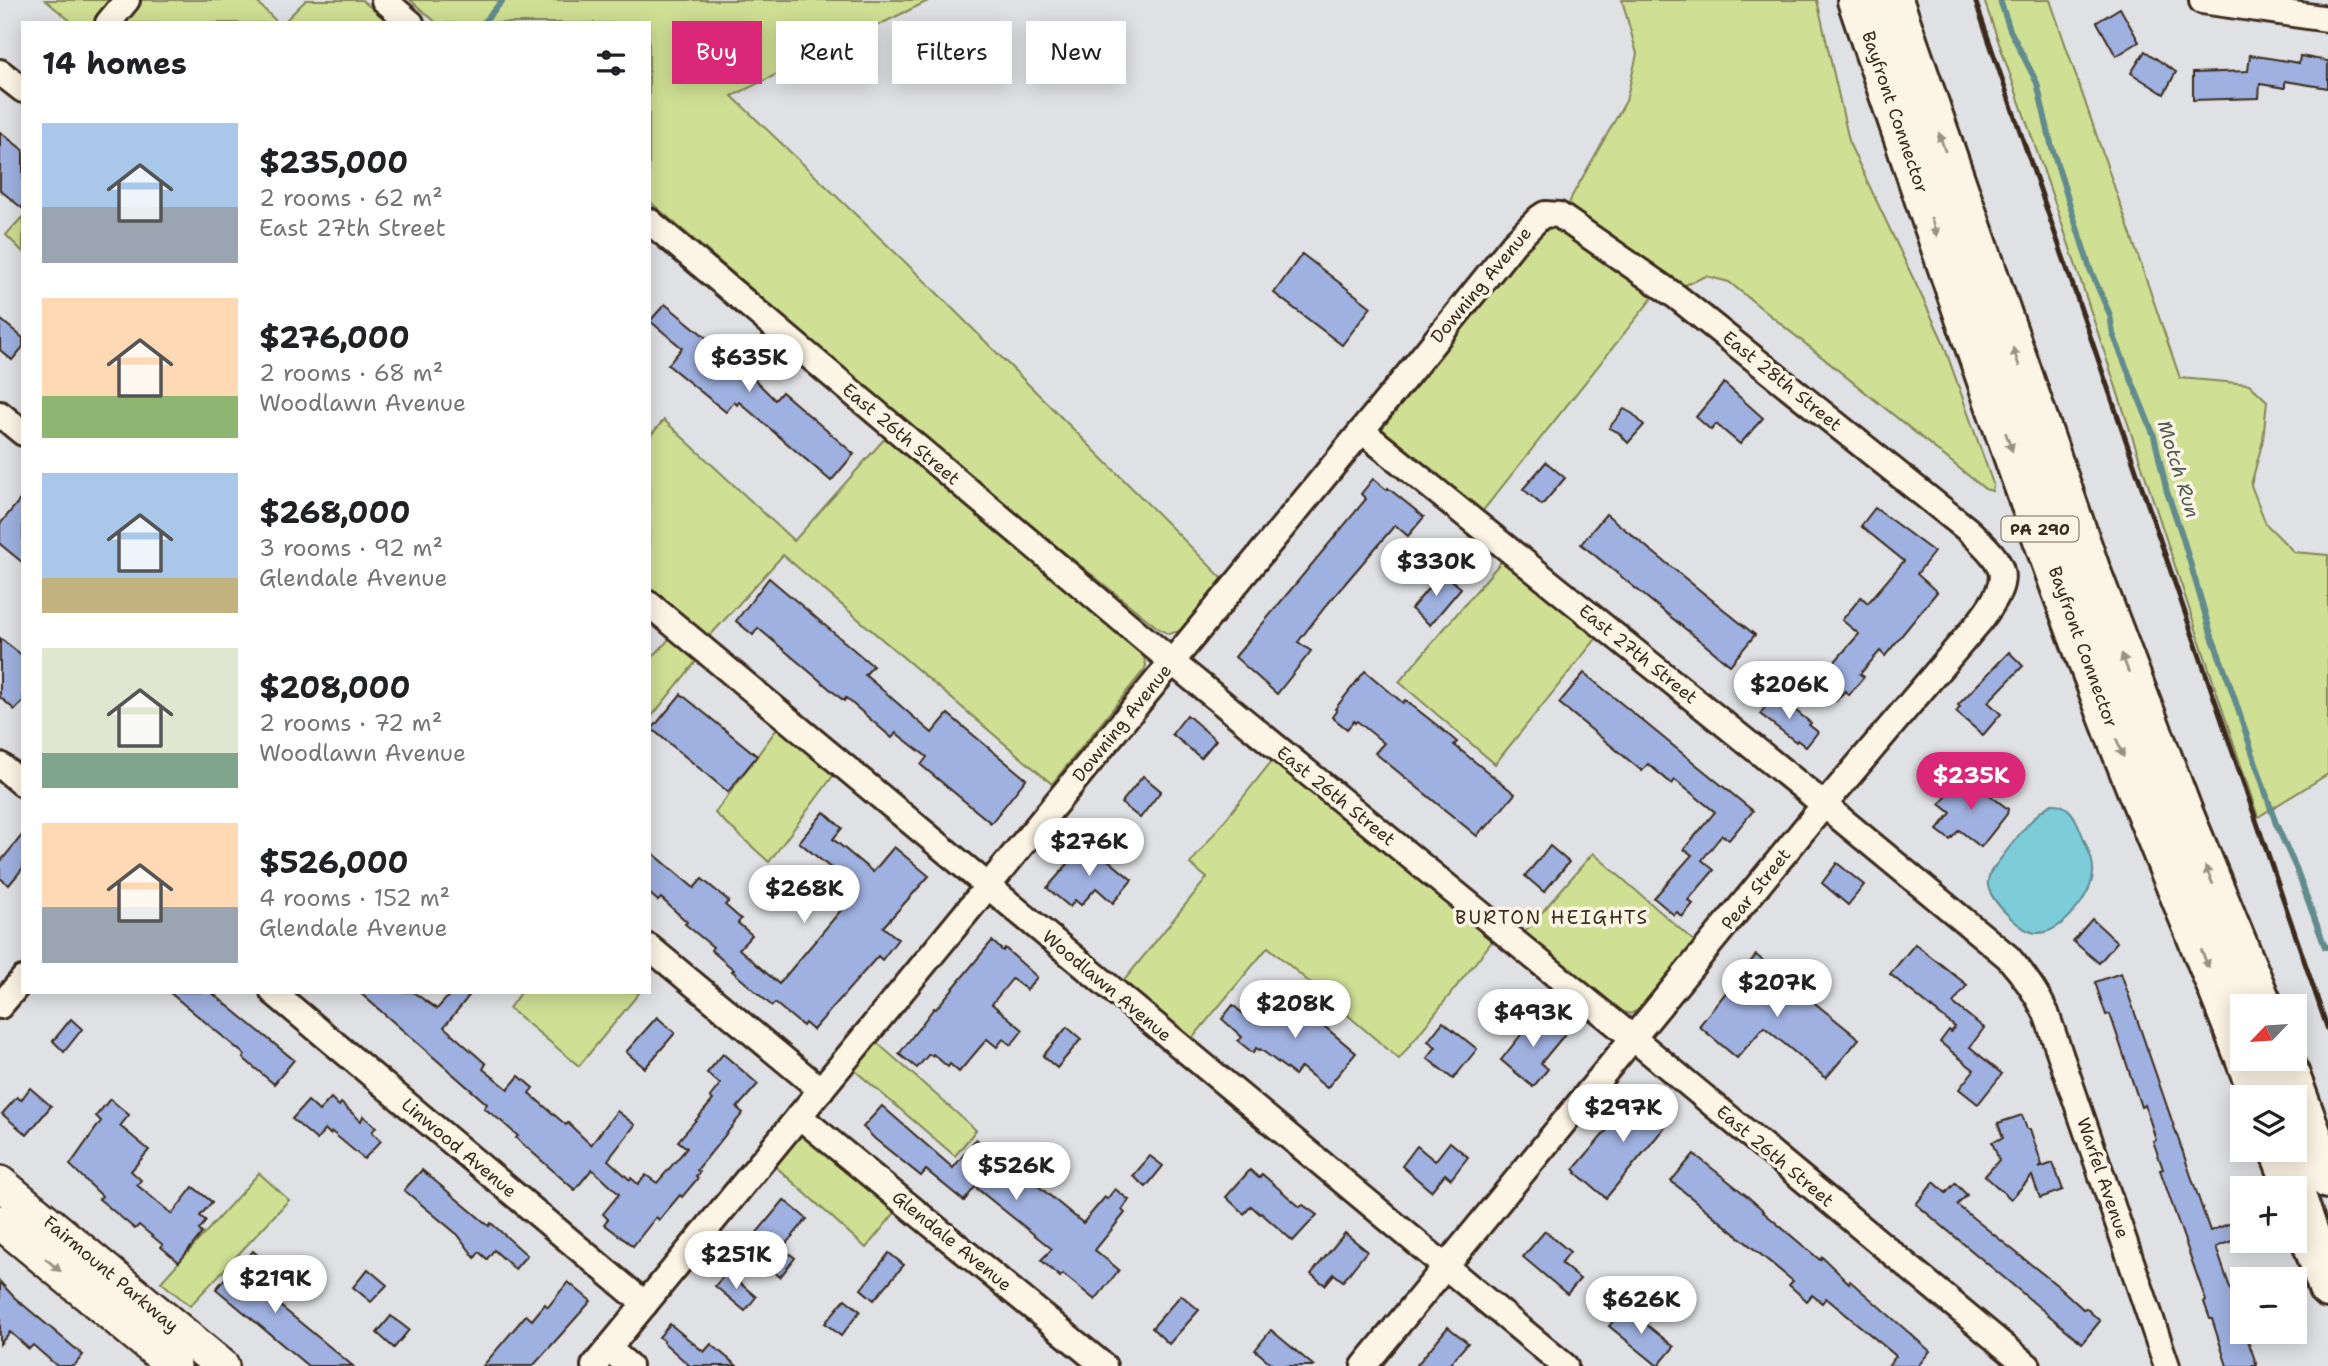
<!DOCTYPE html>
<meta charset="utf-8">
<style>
:root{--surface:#fff;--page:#f6f6f6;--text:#202124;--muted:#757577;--accent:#db2777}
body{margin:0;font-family:"Shantell Sans",sans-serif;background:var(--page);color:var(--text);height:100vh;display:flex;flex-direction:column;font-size:26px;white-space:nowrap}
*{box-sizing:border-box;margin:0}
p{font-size:23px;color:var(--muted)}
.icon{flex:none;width:38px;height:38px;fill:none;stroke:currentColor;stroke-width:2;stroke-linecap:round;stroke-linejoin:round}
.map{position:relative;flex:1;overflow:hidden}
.details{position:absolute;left:21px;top:21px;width:630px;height:973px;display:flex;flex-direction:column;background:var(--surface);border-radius:0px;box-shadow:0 4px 18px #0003}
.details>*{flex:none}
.top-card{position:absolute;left:672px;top:21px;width:665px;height:63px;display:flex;gap:14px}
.needle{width:46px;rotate:245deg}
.tools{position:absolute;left:2230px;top:994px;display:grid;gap:14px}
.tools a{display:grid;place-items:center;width:77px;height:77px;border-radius:0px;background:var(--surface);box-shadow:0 4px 18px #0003;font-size:35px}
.price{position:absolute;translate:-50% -60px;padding:0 16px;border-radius:24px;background:#fff;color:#222;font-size:23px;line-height:46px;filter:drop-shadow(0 2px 4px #0008)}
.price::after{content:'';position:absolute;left:50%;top:42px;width:21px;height:16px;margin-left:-10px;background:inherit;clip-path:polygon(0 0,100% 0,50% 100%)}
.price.active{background:var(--accent);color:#fff}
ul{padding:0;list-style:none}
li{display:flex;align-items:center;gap:21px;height:175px;padding:0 21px}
li span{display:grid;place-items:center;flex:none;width:196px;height:140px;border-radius:0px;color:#555}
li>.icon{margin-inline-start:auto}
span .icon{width:84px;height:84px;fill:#fffc;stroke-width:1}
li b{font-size:30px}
h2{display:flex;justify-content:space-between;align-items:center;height:84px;padding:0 21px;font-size:30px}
.tag{padding:0 24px;border-radius:0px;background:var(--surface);box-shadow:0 4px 18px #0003;font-size:24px;line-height:63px}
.tag.active{background:var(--accent);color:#fff}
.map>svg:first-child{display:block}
</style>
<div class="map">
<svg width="2328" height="1366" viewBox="0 0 2328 1366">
<rect width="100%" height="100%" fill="#e0e1e4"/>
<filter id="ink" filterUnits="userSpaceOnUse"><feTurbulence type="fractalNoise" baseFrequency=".0143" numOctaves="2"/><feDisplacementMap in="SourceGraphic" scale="14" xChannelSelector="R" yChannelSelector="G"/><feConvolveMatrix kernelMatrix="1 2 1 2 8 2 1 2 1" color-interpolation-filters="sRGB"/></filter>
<g filter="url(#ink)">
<g fill="#cfdf93" stroke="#858458" stroke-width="2">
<path d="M45 0H112L95 23H73Z"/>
<path d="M142 0H255L278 23H124Z"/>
<path d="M306 0H362L389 23H283Z"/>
<path d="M410 0H930L732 96 929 285 1223 579 1180 631 1168 634 1158 628 982 486 649 201V23H437Z"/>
<path d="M1622 0H1817L1850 145 1941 337 1993 484 1992 491 1985 489 1729 282 1706 276 1678 288 1568 207 1572 196 1626 101 1637 54Z"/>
<path d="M1984 0H2050L2180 378 2249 384 2267 401 2263 440 2251 485 2266 524 2294 552 2328 555V774L2258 817 2058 212Z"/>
<path d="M23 216V252L6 235Z"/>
<path d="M1560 227 1657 292 1481 513 1384 435 1381 423 1539 232 1545 229Z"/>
<path d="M664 420 794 541 887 436 1142 651 1146 665 1145 669 1052 784 783 555 707 639 649 591V437Z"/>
<path d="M1505 557 1600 634 1495 764 1399 682Z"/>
<path d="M670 638 698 659 649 720V661Z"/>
<path d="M779 726 836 772 769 862 715 813Z"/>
<path d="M1275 757 1494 939 1399 1059 1268 947 1190 1041 1121 984 1207 878 1190 864Z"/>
<path d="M1593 853 1695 942 1638 1010 1630 1014 1618 1010 1524 933Z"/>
<path d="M521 992H640L579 1066 509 1008Z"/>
<path d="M874 1040 976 1130 955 1156 852 1068Z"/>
<path d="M808 1135 898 1209 866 1248 774 1165 794 1138Z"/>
<path d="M259 1173 289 1200 190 1306 161 1282Z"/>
</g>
<path fill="#7cccd9" stroke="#628b8e" stroke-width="2" d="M2052 804C2071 803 2077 821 2083 837 2087 848 2094 860 2093 873 2092 896 2062 933 2038 933 2022 934 1991 901 1988 886 1987 880 1989 876 1991 871 2006 853 2032 813 2052 804Z"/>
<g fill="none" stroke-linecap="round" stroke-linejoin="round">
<g stroke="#628b8e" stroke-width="6">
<path d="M2000 0 2010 30 2037 83 2052 148 2090 269 2110 315 2113 334 2154 436 2167 492 2182 535 2211 634 2228 679 2276 824 2296 868 2325 947H2328"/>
<path d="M483 23 503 0"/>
</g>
</g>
<g fill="#9fb1e0" stroke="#3b2a1e" stroke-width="2">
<path d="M2120 8 2139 42 2116 56 2097 22Z"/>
<path d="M2145 51 2176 72 2164 94 2131 73Z"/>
<path d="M2250 55 2299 63 2300 56 2328 61V88L2285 81V88L2260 84 2259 98 2193 100V73L2248 71Z"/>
<path d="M0 132 23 150V209L0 190Z"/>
<path d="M1302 254 1371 307 1342 345 1274 293Z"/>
<path d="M665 304 736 362 739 358 757 373 753 378 775 400 782 392 854 454 831 481 739 402 737 405 734 402 726 412 668 365 682 348 650 321Z"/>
<path d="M0 319 23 338V347L12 360 0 350Z"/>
<path d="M1724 383 1763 418 1740 444 1716 424 1711 430 1696 417Z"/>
<path d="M1624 409 1633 414 1644 425 1628 443 1618 432 1609 428Z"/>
<path d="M1546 462 1565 478 1542 505 1523 489Z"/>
<path d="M1373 479 1387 490 1388 488 1424 517 1408 536 1395 525 1325 607 1298 642 1311 651 1277 694 1235 657 1366 499 1361 494Z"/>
<path d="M23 496V563L0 544V524Z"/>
<path d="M1875 508 1934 552 1917 574 1937 592 1885 656 1880 651 1860 674 1864 677 1849 695 1845 691 1836 701 1816 683 1859 634 1842 620 1861 597 1868 603 1904 561 1861 526Z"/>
<path d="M1606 514 1755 635 1730 665 1581 544Z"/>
<path d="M1442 572 1461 588 1430 625 1411 609Z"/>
<path d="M769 578 873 666 865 675 932 733 948 714 1026 779 991 823 921 765 927 757 896 733 892 738 846 698 844 701 758 628 753 635 736 621Z"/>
<path d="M0 638 23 656V701L15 710 0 697Z"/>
<path d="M2009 652 2023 666 1988 702 2001 714 1983 735 1956 712 1960 707 1958 705Z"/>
<path d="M1365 671 1403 703 1405 700 1438 726 1457 742 1454 745 1515 794 1485 829 1484 827 1477 836 1375 753 1384 743 1357 721 1355 723 1354 721 1347 729 1332 717 1337 710 1335 709Z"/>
<path d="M1584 673 1753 811 1729 840 1722 835 1702 860 1714 870 1688 900 1693 904 1682 917 1677 912 1674 915 1654 898 1692 855 1684 849 1715 812 1675 780 1672 784 1648 764 1642 771 1559 703Z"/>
<path d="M681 694 757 756 728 792 652 729Z"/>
<path d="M1775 694 1811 723 1809 725 1818 732 1806 747 1797 740 1796 742 1760 714Z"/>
<path d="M1187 715 1216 740 1201 758 1172 734Z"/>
<path d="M1963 775 2008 809 2007 814 1981 847 1959 830 1950 840 1937 830 1951 813 1940 804Z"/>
<path d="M1143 776 1161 791 1140 818 1121 803Z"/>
<path d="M824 812 842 828 833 839 873 872 894 847 929 876 883 927 898 939 882 960 878 956 813 1030 805 1023 803 1026 775 1003 772 1006 732 971 734 970 711 950 713 947 685 924 687 922 661 898 658 901 649 893V850L694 888 702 879 729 901 725 905 741 919 738 923 752 935 739 949 779 984 847 903 844 901 855 888 799 842Z"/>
<path d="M23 834V868L9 885 0 878V862Z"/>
<path d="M1089 844 1132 880 1113 903 1096 888 1081 905 1075 900 1070 907 1047 888 1079 851 1081 853Z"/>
<path d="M1550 846 1569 862 1544 892 1525 876Z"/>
<path d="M1837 863 1864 885 1848 905 1822 883Z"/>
<path d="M2092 919 2117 942 2099 963 2073 941Z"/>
<path d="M992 941 1003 951 1005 948 1037 977 1027 990 1012 979 992 1004 1023 1030 1011 1045 1003 1039 997 1047 987 1039 959 1072 950 1064 948 1067 933 1054 932 1056 929 1054 917 1068 899 1054 934 1008 936 1009Z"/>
<path d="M1915 944 1967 985 1953 1003 1984 1028 1970 1047 2002 1074 1978 1104 1959 1089 1974 1070 1940 1042 1949 1030 1951 1032 1955 1027 1890 974Z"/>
<path d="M1756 955 1859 1039 1826 1078 1764 1027 1737 1058 1699 1026Z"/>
<path d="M2121 973 2210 1231 2242 1219V1237L2216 1247 2242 1323V1332H2245L2257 1366H2227L2212 1319H2210L2204 1302 2206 1301 2160 1170 2163 1169 2153 1141 2156 1140 2145 1105 2141 1107 2110 1014 2106 1015 2095 982Z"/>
<path d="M169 992H211L294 1060 274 1084 243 1058 245 1055Z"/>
<path d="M359 992H413L437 1009 452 992H472L444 1027 486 1064 483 1069 508 1089 519 1076 533 1088 529 1093 566 1125 568 1123 591 1145 617 1111 635 1125 608 1160 630 1180 631 1178 638 1184 646 1175 657 1183 687 1148 678 1141 713 1100 710 1097 720 1084 707 1073 723 1054 758 1084 737 1108 743 1113 697 1170 700 1172 696 1176 698 1178 682 1197 680 1195 659 1220 656 1217 633 1246 604 1224 608 1219 603 1214 619 1194 592 1169 575 1190 516 1138 518 1136 501 1121 484 1108 487 1104Z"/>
<path d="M1315 997 1334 1013 1324 1026 1356 1053 1327 1088 1301 1067 1295 1075 1260 1049 1259 1050 1256 1048 1253 1053 1238 1041 1242 1037 1222 1019 1233 1005 1251 1021 1266 1002 1293 1023Z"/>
<path d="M1539 1012 1565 1034 1541 1063 1548 1069 1533 1087 1501 1060Z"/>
<path d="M657 1017 675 1033 645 1068 626 1052Z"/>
<path d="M71 1019 82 1029 64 1052 53 1041Z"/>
<path d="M1443 1022 1477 1049 1453 1079 1427 1058 1436 1047 1428 1041Z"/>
<path d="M1067 1027 1081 1039 1057 1068 1043 1056Z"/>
<path d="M30 1088 51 1106 27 1135 2 1114 17 1097 21 1100Z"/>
<path d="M1645 1091 1674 1116 1606 1198 1576 1173 1577 1172 1574 1169 1635 1097 1638 1100Z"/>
<path d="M331 1098 339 1106 341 1103 361 1121 363 1116 376 1127 372 1132 381 1141 364 1159 332 1132 330 1134 325 1129 317 1140 292 1119 308 1101 319 1111Z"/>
<path d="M110 1099 129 1115 120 1126 149 1150 131 1171 141 1180 137 1185 172 1214 193 1187 212 1202 200 1216 206 1221 199 1230 202 1233 179 1262 161 1247 163 1245 139 1225 135 1229 99 1199 102 1196 70 1165 101 1121 96 1116Z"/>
<path d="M882 1106 953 1168 976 1139 1011 1169 1014 1166 1083 1223 1105 1197 1107 1199 1115 1189 1129 1200 1122 1210 1125 1213 1095 1250 1119 1270 1095 1300 1063 1274 1060 1277 1041 1260 1052 1249 975 1187 964 1201 926 1170 921 1176 875 1139 863 1127Z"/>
<path d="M2022 1115 2027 1129H2030L2042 1165 2039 1168 2053 1163 2063 1190 2040 1198 2032 1176 2011 1199 1985 1176 1999 1160 1992 1142 2003 1138 1998 1123Z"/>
<path d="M1450 1142 1468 1157 1451 1179 1445 1174 1431 1191 1402 1166 1417 1146 1435 1161Z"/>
<path d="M1694 1154 1747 1196 1764 1211 1763 1212 1820 1260 1822 1257 1849 1283 1850 1281 1930 1351 1918 1366H1888L1896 1356 1826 1298 1822 1303 1812 1295 1807 1301 1789 1285 1793 1281 1671 1181Z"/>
<path d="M1150 1156 1163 1166 1146 1187 1133 1176Z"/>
<path d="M422 1170 489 1226 491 1223 527 1255 515 1269 494 1250 487 1259 479 1252 475 1258 458 1235 404 1190Z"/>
<path d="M1250 1170 1259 1178 1262 1174 1300 1207 1303 1205 1317 1215 1293 1241 1261 1213 1260 1214 1251 1206 1244 1214 1226 1197Z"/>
<path d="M1934 1182 1946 1193 1955 1183 1967 1195 1957 1205 2058 1286 2083 1309 2086 1308 2100 1321 2082 1343 1916 1204Z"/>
<path d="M784 1200 807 1219 782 1248 795 1258 780 1277 745 1247Z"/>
<path d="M1545 1231 1570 1252 1561 1263 1580 1279 1567 1294 1523 1257Z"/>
<path d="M1345 1233 1367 1251 1343 1281 1334 1274 1325 1285 1311 1274Z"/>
<path d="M253 1251 272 1268 254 1288 277 1308 279 1305 353 1366H308L216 1289 243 1257 246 1260Z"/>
<path d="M889 1253 904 1265 874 1300 861 1289Z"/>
<path d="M368 1269 387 1285 371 1302 353 1287Z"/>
<path d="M727 1272 756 1297 745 1311 715 1286Z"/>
<path d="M0 1282 15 1298 83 1355 74 1366H57L33 1345 29 1349 10 1332 0 1344Z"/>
<path d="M568 1282 591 1301 533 1366H483L526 1315 532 1320 545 1304 548 1307Z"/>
<path d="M1181 1295 1199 1310 1169 1344 1152 1328Z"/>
<path d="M845 1299 860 1311 841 1336 825 1323Z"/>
<path d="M1625 1307 1674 1347 1658 1366 1609 1326Z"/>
<path d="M391 1316 409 1330 394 1348 377 1333Z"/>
<path d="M670 1324 704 1352 711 1344 737 1366H690L663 1342 664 1341 659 1337Z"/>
<path d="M1448 1327 1468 1343 1448 1366H1416Z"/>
<path d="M1271 1330 1314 1366H1274L1255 1350Z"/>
</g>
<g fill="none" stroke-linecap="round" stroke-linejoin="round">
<defs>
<g id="street">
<path d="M384 0 411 23"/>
<path d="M2202 1 2328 19"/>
<path d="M108 23 127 0"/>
<path d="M0 72 23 90"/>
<path d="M649 221 1172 662 1633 1038 2028 1366"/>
<path d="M0 414 23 433"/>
<path d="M1362 431 1806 790 2008 957C2024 975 2036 992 2046 1013L2167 1366"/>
<path d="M649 604 1565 1366"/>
<path d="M0 765 23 784"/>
<path d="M649 947 821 1090"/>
<path d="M273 992 645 1304"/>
<path d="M0 1006 23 979"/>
<path d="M799 1116 1104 1366"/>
<path d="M609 1349 629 1366"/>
<path d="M594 1366 1410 372 1514 243 1539 218 1545 214 1559 215 1677 297 1968 530C2007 566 2014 576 1980 621L1824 805 1364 1366"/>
</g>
<g id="secondary">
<path d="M0 1183 222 1366"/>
<path d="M0 1222 174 1366"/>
</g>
<g id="highway">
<path d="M1857 0C1938 240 2019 480 2108 716 2151 829 2199 938 2242 1051"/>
<path d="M1893 0 2090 569 2184 815 2263 1006"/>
<path d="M2245 1059 2260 1097"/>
<path d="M2284 1059 2328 1179"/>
<path d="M2279 1150 2294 1188"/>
<path d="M2294 1190 2328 1288"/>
</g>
</defs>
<use href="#street" stroke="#3b2a1e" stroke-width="30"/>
<use href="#secondary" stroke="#3b2a1e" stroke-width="38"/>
<use href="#highway" stroke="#3b2a1e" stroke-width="44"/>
<use href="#street" stroke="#fcf5e5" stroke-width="24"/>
<use href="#secondary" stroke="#fcf5e5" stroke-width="33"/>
<use href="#highway" stroke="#fcf5e5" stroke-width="38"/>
<path stroke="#3b2a1e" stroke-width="5" d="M1975 0 2328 1030"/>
</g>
<defs><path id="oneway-solid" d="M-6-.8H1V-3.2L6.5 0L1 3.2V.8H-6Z" transform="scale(1.75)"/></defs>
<g fill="#9c9082">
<use href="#oneway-solid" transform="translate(1942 142) rotate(-109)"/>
<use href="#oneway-solid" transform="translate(1934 227) rotate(71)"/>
<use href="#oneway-solid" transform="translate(2016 357) rotate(-109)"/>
<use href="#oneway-solid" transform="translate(2009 442) rotate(70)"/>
<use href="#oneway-solid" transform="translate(2125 663) rotate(-111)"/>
<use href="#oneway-solid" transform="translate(2120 748) rotate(69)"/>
<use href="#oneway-solid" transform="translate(2209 875) rotate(-113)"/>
<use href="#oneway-solid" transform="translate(2205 959) rotate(68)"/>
<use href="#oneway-solid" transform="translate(53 1265) rotate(40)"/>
</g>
</g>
<g text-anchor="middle" stroke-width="7" stroke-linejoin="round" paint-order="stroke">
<rect fill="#fcf5e5" stroke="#75675a" stroke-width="2" x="2001.5" y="516.5" width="77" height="25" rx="5"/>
<g font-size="16" font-weight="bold" fill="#3b2a1e">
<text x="2040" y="535">PA 290</text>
</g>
<g font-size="18" fill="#3b2a1e" stroke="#fcf5e5">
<text transform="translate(1895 112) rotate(71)" y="6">Bayfront Connector</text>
<text transform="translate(1481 285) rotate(-50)" y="6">Downing Avenue</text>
<text transform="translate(1782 381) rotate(39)" y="6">East 28th Street</text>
<text transform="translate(901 434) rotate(40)" y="6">East 26th Street</text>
<text transform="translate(2083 647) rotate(70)" y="6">Bayfront Connector</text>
<text transform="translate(1638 654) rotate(39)" y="6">East 27th Street</text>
<text transform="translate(1122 723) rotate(-51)" y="6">Downing Avenue</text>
<text transform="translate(1336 796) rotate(39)" y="6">East 26th Street</text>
<text transform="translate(1756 889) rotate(-51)" y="6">Pear Street</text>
<text transform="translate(1107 986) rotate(40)" y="6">Woodlawn Avenue</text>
<text transform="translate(459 1148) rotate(40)" y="6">Linwood Avenue</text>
<text transform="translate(1775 1156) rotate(40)" y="6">East 26th Street</text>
<text transform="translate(2103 1178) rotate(71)" y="6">Warfel Avenue</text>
<text transform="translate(952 1241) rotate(39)" y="6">Glendale Avenue</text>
<text transform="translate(111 1274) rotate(40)" y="6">Fairmount Parkway</text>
</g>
<g font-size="19" font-style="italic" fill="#4e5b56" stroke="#fcf5e5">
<text transform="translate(2179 469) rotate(73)" y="7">Motch Run</text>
</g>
<g font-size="19" letter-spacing="2" fill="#3b2a1e" stroke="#fcf5e5">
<text x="1552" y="924">BURTON HEIGHTS</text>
</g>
</g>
</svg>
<div class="tools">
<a><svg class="needle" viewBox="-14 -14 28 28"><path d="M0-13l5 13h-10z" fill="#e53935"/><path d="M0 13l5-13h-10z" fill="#757577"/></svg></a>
<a><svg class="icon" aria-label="layers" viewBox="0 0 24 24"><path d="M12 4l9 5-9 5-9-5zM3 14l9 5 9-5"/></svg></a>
<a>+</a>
<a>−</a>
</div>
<b class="price" style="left:749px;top:394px">$635K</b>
<b class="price" style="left:1436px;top:598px">$330K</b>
<b class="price" style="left:1789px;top:721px">$206K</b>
<b class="price active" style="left:1971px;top:812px">$235K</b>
<b class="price" style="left:1089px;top:878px">$276K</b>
<b class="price" style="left:804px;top:925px">$268K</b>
<b class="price" style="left:1777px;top:1019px">$207K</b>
<b class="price" style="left:1295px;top:1040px">$208K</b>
<b class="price" style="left:1533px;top:1049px">$493K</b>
<b class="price" style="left:1623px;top:1144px">$297K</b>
<b class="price" style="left:1016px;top:1202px">$526K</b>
<b class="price" style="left:736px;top:1291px">$251K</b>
<b class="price" style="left:275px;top:1315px">$219K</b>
<b class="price" style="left:1641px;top:1336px">$626K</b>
<div class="top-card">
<a class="tag active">Buy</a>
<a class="tag">Rent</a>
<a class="tag">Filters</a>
<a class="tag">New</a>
</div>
<section class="details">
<h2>14 homes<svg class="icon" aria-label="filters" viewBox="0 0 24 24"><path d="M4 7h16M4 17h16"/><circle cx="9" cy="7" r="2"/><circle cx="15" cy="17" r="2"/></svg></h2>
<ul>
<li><span style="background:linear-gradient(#a9c7e8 60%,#9aa5b1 0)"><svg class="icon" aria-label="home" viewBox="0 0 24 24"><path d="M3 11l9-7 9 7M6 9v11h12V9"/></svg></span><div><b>$235,000</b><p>2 rooms · 62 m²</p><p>East 27th Street</p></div></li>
<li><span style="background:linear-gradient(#ffd9b3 70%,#8fb573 0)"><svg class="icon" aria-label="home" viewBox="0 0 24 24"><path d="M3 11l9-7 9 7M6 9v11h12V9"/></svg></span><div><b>$276,000</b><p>2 rooms · 68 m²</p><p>Woodlawn Avenue</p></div></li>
<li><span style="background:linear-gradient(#a9c7e8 75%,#c2b280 0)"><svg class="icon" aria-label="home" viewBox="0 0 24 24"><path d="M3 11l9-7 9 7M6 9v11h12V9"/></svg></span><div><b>$268,000</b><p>3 rooms · 92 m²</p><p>Glendale Avenue</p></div></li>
<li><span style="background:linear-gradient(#dfe7d0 75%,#7fa58c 0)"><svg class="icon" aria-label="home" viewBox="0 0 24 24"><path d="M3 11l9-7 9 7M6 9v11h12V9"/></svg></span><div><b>$208,000</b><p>2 rooms · 72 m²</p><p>Woodlawn Avenue</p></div></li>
<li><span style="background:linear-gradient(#ffd9b3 60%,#9aa5b1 0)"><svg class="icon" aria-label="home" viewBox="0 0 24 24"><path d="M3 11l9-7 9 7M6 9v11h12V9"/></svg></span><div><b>$526,000</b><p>4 rooms · 152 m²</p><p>Glendale Avenue</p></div></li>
</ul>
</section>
</div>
